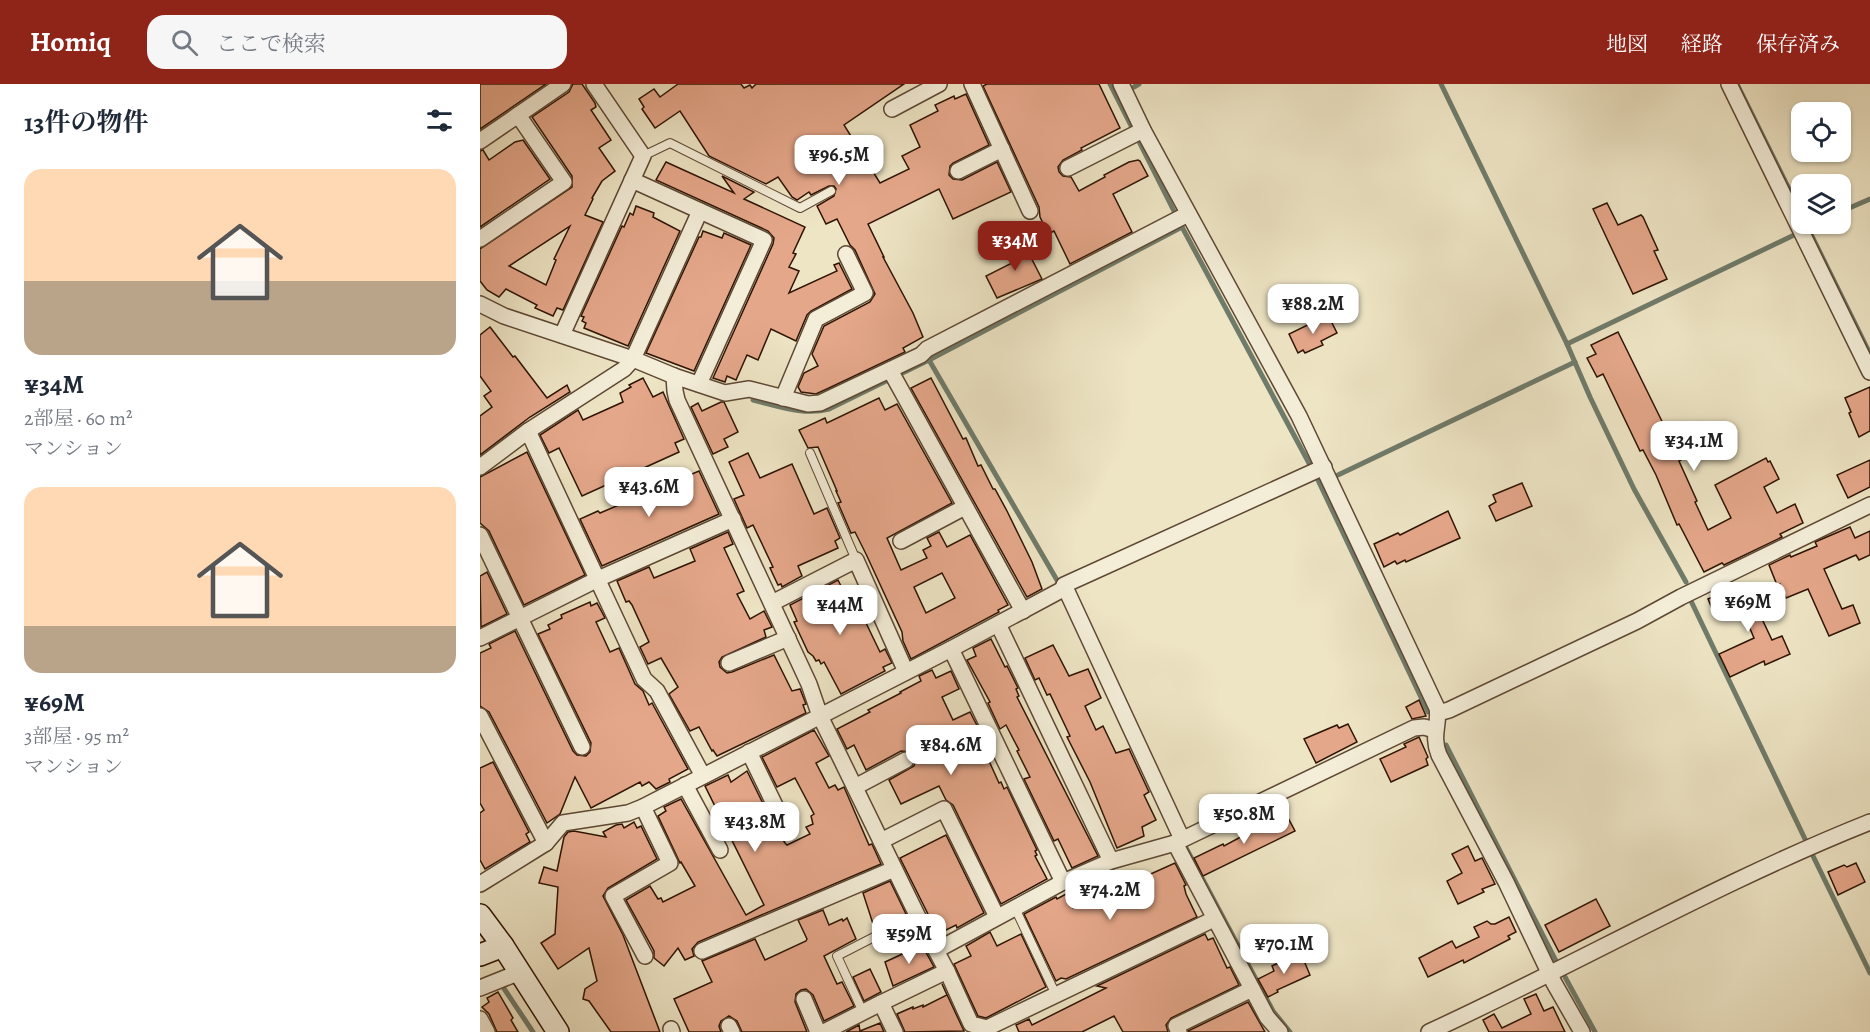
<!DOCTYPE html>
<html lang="ja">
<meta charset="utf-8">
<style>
:root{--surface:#fff;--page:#f6f6f7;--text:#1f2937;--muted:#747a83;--accent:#8f2418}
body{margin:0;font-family:Alegreya,"Noto Serif JP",serif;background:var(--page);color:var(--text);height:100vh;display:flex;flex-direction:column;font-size:22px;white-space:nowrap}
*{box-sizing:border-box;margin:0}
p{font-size:20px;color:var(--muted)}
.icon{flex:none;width:33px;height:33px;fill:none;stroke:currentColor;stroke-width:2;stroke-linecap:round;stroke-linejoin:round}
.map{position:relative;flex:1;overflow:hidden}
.panel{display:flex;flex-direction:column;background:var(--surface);width:480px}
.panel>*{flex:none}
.controls{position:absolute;left:1311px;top:18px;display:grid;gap:12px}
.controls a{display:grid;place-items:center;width:60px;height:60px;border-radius:12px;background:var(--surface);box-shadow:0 2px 4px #0004;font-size:30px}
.price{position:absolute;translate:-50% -51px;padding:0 14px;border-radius:12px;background:#fff;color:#222;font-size:20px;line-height:39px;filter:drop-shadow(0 2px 3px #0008)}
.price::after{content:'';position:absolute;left:50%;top:36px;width:18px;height:14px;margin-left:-9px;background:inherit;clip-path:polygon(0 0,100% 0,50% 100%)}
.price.selected{background:var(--accent);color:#fff}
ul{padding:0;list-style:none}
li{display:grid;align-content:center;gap:12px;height:318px;padding:0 24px}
li span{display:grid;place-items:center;height:186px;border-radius:18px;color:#555}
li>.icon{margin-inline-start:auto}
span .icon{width:108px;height:108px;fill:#fffc;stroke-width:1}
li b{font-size:26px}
h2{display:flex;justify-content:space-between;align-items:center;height:72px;padding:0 24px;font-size:26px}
header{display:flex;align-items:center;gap:36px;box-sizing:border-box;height:84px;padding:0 30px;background:var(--accent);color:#fff}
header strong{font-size:28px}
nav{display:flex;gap:33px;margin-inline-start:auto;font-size:21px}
.search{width:420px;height:54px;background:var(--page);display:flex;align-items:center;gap:15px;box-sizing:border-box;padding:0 21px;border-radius:18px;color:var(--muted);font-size:22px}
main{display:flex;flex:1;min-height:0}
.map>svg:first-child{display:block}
</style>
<header>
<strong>Homiq</strong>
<div class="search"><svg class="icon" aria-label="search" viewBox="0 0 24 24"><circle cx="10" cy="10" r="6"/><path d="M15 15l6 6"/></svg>ここで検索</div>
<nav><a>地図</a><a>経路</a><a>保存済み</a></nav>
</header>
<main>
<section class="panel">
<h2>13件の物件<svg class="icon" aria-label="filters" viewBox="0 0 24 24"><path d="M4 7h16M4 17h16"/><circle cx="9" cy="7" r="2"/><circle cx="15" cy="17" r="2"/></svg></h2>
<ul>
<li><span style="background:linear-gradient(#ffd9b3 60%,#b9a48a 0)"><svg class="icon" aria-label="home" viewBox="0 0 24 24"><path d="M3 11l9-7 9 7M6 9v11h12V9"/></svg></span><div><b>¥34M</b><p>2部屋 · 60 m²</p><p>マンション</p></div></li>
<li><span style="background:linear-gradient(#ffd9b3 75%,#b9a48a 0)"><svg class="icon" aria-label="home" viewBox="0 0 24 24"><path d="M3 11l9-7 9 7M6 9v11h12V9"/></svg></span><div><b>¥69M</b><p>3部屋 · 95 m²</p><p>マンション</p></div></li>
</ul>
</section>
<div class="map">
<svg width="1390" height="948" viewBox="0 0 1390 948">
<rect width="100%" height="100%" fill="#eee5c5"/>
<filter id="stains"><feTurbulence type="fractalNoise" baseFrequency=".00333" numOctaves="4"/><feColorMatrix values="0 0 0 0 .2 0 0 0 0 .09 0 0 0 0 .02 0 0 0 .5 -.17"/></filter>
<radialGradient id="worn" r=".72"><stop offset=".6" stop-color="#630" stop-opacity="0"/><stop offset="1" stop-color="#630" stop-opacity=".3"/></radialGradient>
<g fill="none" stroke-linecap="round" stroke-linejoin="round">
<g stroke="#6f7b6a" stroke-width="5">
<path d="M630 0 702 143 837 394 948 628"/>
<path d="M961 0 1087 260 1110 313 1154 405 1206 498"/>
<path d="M1257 0 1322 131"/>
<path d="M654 3 659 0"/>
<path d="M1360 128 1390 115"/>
<path d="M1326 140 1390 270"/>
<path d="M1087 260 1337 140"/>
<path d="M449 276 581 503"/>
<path d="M273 316C298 322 324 332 349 325L449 276 702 143"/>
<path d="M858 391 1095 278"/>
<path d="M1211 517 1325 755"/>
<path d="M966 661 1077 879"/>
<path d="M705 762 793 927 810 948"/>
<path d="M1333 772 1390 889"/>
<path d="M1085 893 1115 948"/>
<path d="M23 903 53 948"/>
</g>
</g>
<g fill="#e5a78a" stroke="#2e1403" stroke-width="1.5" fill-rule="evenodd">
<path d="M0 0H66L0 45Z"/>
<path d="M93 0H102L115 19 116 23 111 26 131 56 119 64 135 87 122 97 112 114 113 115 105 131 123 138 83 226 77 224 73 232 55 224 57 221 26 205 19 213 7 206 0 197V165L92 103V92L52 33 89 8ZM90 142 74 175 76 176 66 201 29 182Z"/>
<path d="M198 0H261L264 4 270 1 272 4 276 0H424L364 41 400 99 429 85 422 72 440 63 430 41 458 27 455 21 474 12 475 15 486 10 509 61 473 79 470 82 469 91 473 95 482 96 517 78 531 108 473 135 459 105 388 140 404 173H403L433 229 443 253 423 264 425 268 349 304 336 310 321 308 318 303 324 289 338 282 332 270 344 242 390 218 395 210 375 166 370 161 357 135 346 140 337 122 354 112 356 105 354 102H349L331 111 329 108 317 116 312 113 298 93 286 100 229 72 200 27 175 44 162 25 164 23 159 15 174 5 180 13Z"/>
<path d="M507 0H619L640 44 601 64 602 66 583 76 578 83 579 88 583 92 591 93 599 107 625 93 624 91 649 78 658 76 660 77 668 92 633 110 652 148 590 180 574 147 568 150 560 133 559 123 503 2Z"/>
<path d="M43 56 70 95 0 143V67L3 66 9 76 35 58Z"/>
<path d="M186 78 254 109 242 92 274 108 264 115 325 143 313 169 316 170 309 183 319 187 309 209 357 187 354 181 359 179 372 205 331 227 327 231 316 257 291 245 278 276 267 271 256 296 247 292 245 298 233 294 293 160 294 154 288 147 176 96Z"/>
<path d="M1127 119 1138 141 1161 131 1163 133 1178 166 1174 167 1187 195 1153 210 1113 125Z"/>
<path d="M156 122 174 129 173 133 200 147 148 262 104 244 106 239 102 237 104 233 101 232 142 142 144 143 150 129 153 131Z"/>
<path d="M223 147 242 154 244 149 271 161 214 287 166 269 219 153H221Z"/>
<path d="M542 156 562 195 517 214 506 192 534 178 527 164Z"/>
<path d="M848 231 857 249 841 257 843 261 825 269 823 266 818 269 809 250Z"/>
<path d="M10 243 33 273 35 272 67 314 87 301 90 308 50 333 0 371V332L12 323 4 312 11 307 0 292V251Z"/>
<path d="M1138 248 1201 376 1199 377 1217 417 1215 418 1228 446 1251 434 1235 401 1286 374 1288 378 1290 377 1299 395 1284 403 1297 429 1315 420 1323 439 1300 450 1302 453 1244 481 1242 479 1224 488 1199 440 1197 441 1176 391 1163 366 1160 367 1123 290 1117 293 1107 274 1116 270 1111 261Z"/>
<path d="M163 294 173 313 183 308 187 317 204 355 195 359 199 368 102 412 79 364 69 369 60 351 98 326 103 336 143 318 140 309 151 303 149 301Z"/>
<path d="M451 294 483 355 486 354 498 382 501 381 513 405H515L527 427 552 478 562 505 547 513 431 304Z"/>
<path d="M1390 303V347L1379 353 1369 329 1371 328 1365 314Z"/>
<path d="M399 314 405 326 417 320 472 419 407 454 421 486 447 474 443 466 451 462 447 454 459 448 467 463 490 451 528 521 518 526 519 528 431 575 423 557 422 548 386 470 375 448 371 449 358 419 361 418 356 407H357L338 363 328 364 319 346 345 334 347 339ZM462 489 475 514 446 529 434 503Z"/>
<path d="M241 318H244L258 348 244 355 248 363 233 370 211 323 218 319 222 327Z"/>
<path d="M47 368 105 491 44 521 9 447 0 439V393Z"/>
<path d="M268 369 280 394 312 380 334 430 347 424 360 454 355 457 358 464 318 482 322 492 302 503 301 500 298 501 290 484 293 483 273 441 267 444 254 415 264 411 249 378Z"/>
<path d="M1390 376V403L1368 414 1357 391Z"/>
<path d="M219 387 239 430 122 482 100 435 118 427 120 429Z"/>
<path d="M1042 399 1052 422 1016 437 1009 422 1016 418 1013 411Z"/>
<path d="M968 427 980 454 926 478 925 476 917 480 915 477 904 483 894 460 918 449 920 451Z"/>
<path d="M1370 443 1375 454 1390 447V471L1379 476 1376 471 1344 485 1362 525 1373 521 1380 539 1349 552 1328 505 1306 514 1300 500 1297 501 1289 481 1310 471 1311 473 1337 462 1335 458Z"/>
<path d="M248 448 253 460 244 464 264 507 257 510 270 535 284 527 292 543 284 546 286 553 242 573 239 578 240 583 247 589 252 588 294 571 312 607 320 605 326 620 323 621 326 629 237 672 233 666 232 667 219 643 210 647 189 610 198 603 181 574 168 580 160 563 169 558 152 521 149 517 146 518 137 497 169 483 174 494 215 477 210 465Z"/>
<path d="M7 488 27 530 1 543 0 492Z"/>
<path d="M358 496 366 512 378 511 389 538 386 539 400 568 405 565 412 579 403 583 405 587 361 610 344 578 341 580 339 576 336 577 333 572 328 568 314 538 317 537 310 521Z"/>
<path d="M1265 499 1292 556 1302 552 1310 570 1285 581 1284 577 1250 593 1239 570 1274 554 1260 521 1235 532 1228 515Z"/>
<path d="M110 518 111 522 117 519 125 534 116 538 130 568 139 564 155 600 163 607 169 621 172 619 208 685 189 695 190 698 176 705 169 698 162 702 160 698 111 724 95 693 80 730 67 739 9 628 0 622V569L11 564 9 560 35 547 93 667 97 671 106 672 110 668 111 659 58 550 70 545 68 541 82 534 81 531Z"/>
<path d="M511 555 525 583 527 582 538 604 536 605 539 612 537 613 618 772 592 784 578 755 574 757 544 695 550 693 537 667 539 666 526 641 520 645 508 619 510 618 487 576 496 572 493 564Z"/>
<path d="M573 561 589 592 608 585 621 614 605 622 616 646 623 642 636 669 649 665 669 708 664 711 676 736 662 743 664 752 637 764 610 698 587 653 590 652 570 610 567 611 559 594 555 596 545 574Z"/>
<path d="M452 586 456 594 471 587 479 605 462 613 473 636 490 628 503 653 499 655 519 699 521 698 524 705 527 703 557 766 555 767 557 771 555 772 567 795 521 820 473 721 466 716 459 702 421 720 409 696 434 682 436 676 432 668 421 667 386 686 374 661 367 665 357 645 390 628 388 626 421 609 420 608 441 597 439 592Z"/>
<path d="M939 616 946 632 932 635 926 623Z"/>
<path d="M868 640 877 658 836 679 824 655 857 641 859 644Z"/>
<path d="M334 646 349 672 336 679 349 704 355 701 358 706 364 703 389 761 392 760 401 780 218 858 212 865 214 872 205 876 198 864 184 882 174 874V867L146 816 170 802 178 815 181 814 183 818 215 802 201 778 200 779 178 732 186 727 184 723 201 715 266 831 284 821 225 702 248 691 251 698 267 687 294 742 305 759 307 761 330 750 326 743 333 740 331 732 334 730 315 694 297 703 282 673Z"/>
<path d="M939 653 948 673 946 675 948 681 911 698 900 675 926 663 924 660Z"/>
<path d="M13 678 49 748 46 750 50 758 5 785 0 776V729L4 726 0 719V684Z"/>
<path d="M807 732 815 747 723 792 714 774 743 760 744 762 798 733 799 735Z"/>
<path d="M154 738 157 744 161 742 177 775 128 804 123 812 143 851 180 948H131L109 917 103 915 105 905 117 897 109 864 78 885 61 859 75 850 78 803 59 799 64 783 77 787 84 753 88 748 94 747 126 753 123 748 136 741 142 740 144 744Z"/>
<path d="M466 751 504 829 477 844 476 841 458 850 420 774Z"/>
<path d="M988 762 995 777 1002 774 1015 800 1002 805 1004 808 978 820 967 797 982 789 972 770Z"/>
<path d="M695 779 706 801 704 802 706 810 717 833 586 895 581 894 576 897 544 830 576 813 577 815 586 810 593 824 620 811 617 804 629 798 630 801 637 797 639 800 661 788 664 793Z"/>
<path d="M1376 779 1385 798 1358 811 1348 788 1364 781 1367 783Z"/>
<path d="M410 797 426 830 395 846 383 809Z"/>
<path d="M1116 815 1130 842 1079 868 1065 841Z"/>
<path d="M343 826 349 841 362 835 363 837 367 834 376 855 344 872 357 900 362 898 374 922 344 937 333 911 326 905 321 906 316 910 315 918 327 948H262L257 937 249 932 241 937 239 942 241 948H209L194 915 232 898 222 877 275 855 285 876 326 857 327 855 318 836Z"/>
<path d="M1029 833 1036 848 1028 852 1030 855 984 879 983 876 948 893 939 874 972 857 976 864 999 853 994 843 1007 837 1011 840H1015Z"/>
<path d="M510 848 517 862 541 850 566 903 506 934 498 932 474 880 491 872 486 862Z"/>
<path d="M725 850 728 856 733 854 747 884 750 883 759 901 691 934 686 941 688 948H643L634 932 602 948H539L536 941 549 935 552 941 626 904 617 902Z"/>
<path d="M442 861 454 883 413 902 405 878Z"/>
<path d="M822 872 830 891 797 906 798 908 788 913 778 895 794 887 792 882 809 874 811 878Z"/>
<path d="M390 885 401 908 384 917 373 893Z"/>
<path d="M462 900 484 947 425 948 417 930 433 923V925L443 921V923L467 911Z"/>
<path d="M18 908 33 934 31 936 38 948H17L9 930 2 923 9 918 7 914Z"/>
<path d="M1056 910 1064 927 1073 923 1085 948H1009L1003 936 1014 930 1022 944 1051 930 1044 915Z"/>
<path d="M768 918 785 948H709L708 947Z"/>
<path d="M400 939 404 948H366L379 941 380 947Z"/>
</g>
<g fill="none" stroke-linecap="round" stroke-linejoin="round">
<defs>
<g id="lane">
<path d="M163 72 190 59 320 124 351 107"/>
<path d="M330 369 376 476"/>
<path d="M535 824 576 911"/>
<path d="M383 928 357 872 437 831"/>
</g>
<g id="street">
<path d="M492 0 550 127"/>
<path d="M641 0 663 46 819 332 957 624C960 640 951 651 959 671L1026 798 1074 899 1102 948"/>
<path d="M1249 0 1390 288"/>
<path d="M412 25 459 0"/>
<path d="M0 57 38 31"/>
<path d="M588 84 663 46"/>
<path d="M478 87 522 65"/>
<path d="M152 96 284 156 219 300"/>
<path d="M0 155 84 98 38 31 83 0"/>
<path d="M0 220 24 232 153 275 194 292 245 309 269 305 328 320 340 319 441 271 447 265 708 130"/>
<path d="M82 251 163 72 114 0"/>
<path d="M410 286 543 527"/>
<path d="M194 292 195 307 197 316 329 600 340 632 437 831 467 887 491 940 507 944 734 835"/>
<path d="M303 314 336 235 385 209 366 170"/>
<path d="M48 347 164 595 177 607 223 692"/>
<path d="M0 383 48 347 144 285 153 275 220 127"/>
<path d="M0 451 102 663"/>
<path d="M421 457 485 423"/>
<path d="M292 519 376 476 426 588"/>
<path d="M518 540 631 777"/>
<path d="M0 554 118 495 253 435"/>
<path d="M471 565 583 798"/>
<path d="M249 579 308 554"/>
<path d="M958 629 969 626 1157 537 1201 513 1390 421"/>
<path d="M0 632 66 759"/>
<path d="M269 668 303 738"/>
<path d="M205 701 240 766"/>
<path d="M375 703 426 676"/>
<path d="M163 723 190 779 133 812 165 872"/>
<path d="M702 755 584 501 844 383"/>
<path d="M401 757 464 725 517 833"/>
<path d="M695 759 787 933 800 948"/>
<path d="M0 800 66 759 83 739 148 729 163 723 471 565 585 504"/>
<path d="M457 866 583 798 631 777 695 759 934 644 944 643 955 646"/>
<path d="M222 867 414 785"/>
<path d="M0 904 40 888"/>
<path d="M324 915 338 948"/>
<path d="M0 935 7 948"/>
<path d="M249 942 252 948"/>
<path d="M191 945 192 948"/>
<path d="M344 948 401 919"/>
<path d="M415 948 401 919 467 887"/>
<path d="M699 948 696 942 772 905"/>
<path d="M949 948C1097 880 1239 798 1390 738"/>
</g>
<g id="secondary">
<path d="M0 831 23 862 78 948"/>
<path d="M0 871 23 862"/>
</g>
</defs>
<use href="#lane" stroke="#5e4834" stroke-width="10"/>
<use href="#street" stroke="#5e4834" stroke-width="18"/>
<use href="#secondary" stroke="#2e1403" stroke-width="24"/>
<use href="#lane" stroke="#f4eed9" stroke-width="8"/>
<use href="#street" stroke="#f4eed9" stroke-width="15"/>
<use href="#secondary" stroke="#f4eed9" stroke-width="21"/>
</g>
<rect width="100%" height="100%" filter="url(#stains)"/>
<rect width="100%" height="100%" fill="url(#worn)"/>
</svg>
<div class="controls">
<a><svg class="icon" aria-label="locate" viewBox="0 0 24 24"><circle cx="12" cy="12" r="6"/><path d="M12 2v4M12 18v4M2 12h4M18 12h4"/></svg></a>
<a><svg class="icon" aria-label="layers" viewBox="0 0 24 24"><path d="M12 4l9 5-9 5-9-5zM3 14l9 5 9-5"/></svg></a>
</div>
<b class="price" style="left:359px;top:102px">¥96.5M</b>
<b class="price selected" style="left:535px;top:188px">¥34M</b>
<b class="price" style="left:833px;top:251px">¥88.2M</b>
<b class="price" style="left:1214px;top:388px">¥34.1M</b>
<b class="price" style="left:169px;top:434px">¥43.6M</b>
<b class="price" style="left:1268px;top:549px">¥69M</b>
<b class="price" style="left:360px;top:552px">¥44M</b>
<b class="price" style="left:471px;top:692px">¥84.6M</b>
<b class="price" style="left:764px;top:761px">¥50.8M</b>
<b class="price" style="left:275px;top:769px">¥43.8M</b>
<b class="price" style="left:630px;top:837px">¥74.2M</b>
<b class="price" style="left:429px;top:881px">¥59M</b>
<b class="price" style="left:804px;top:891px">¥70.1M</b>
</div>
</main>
